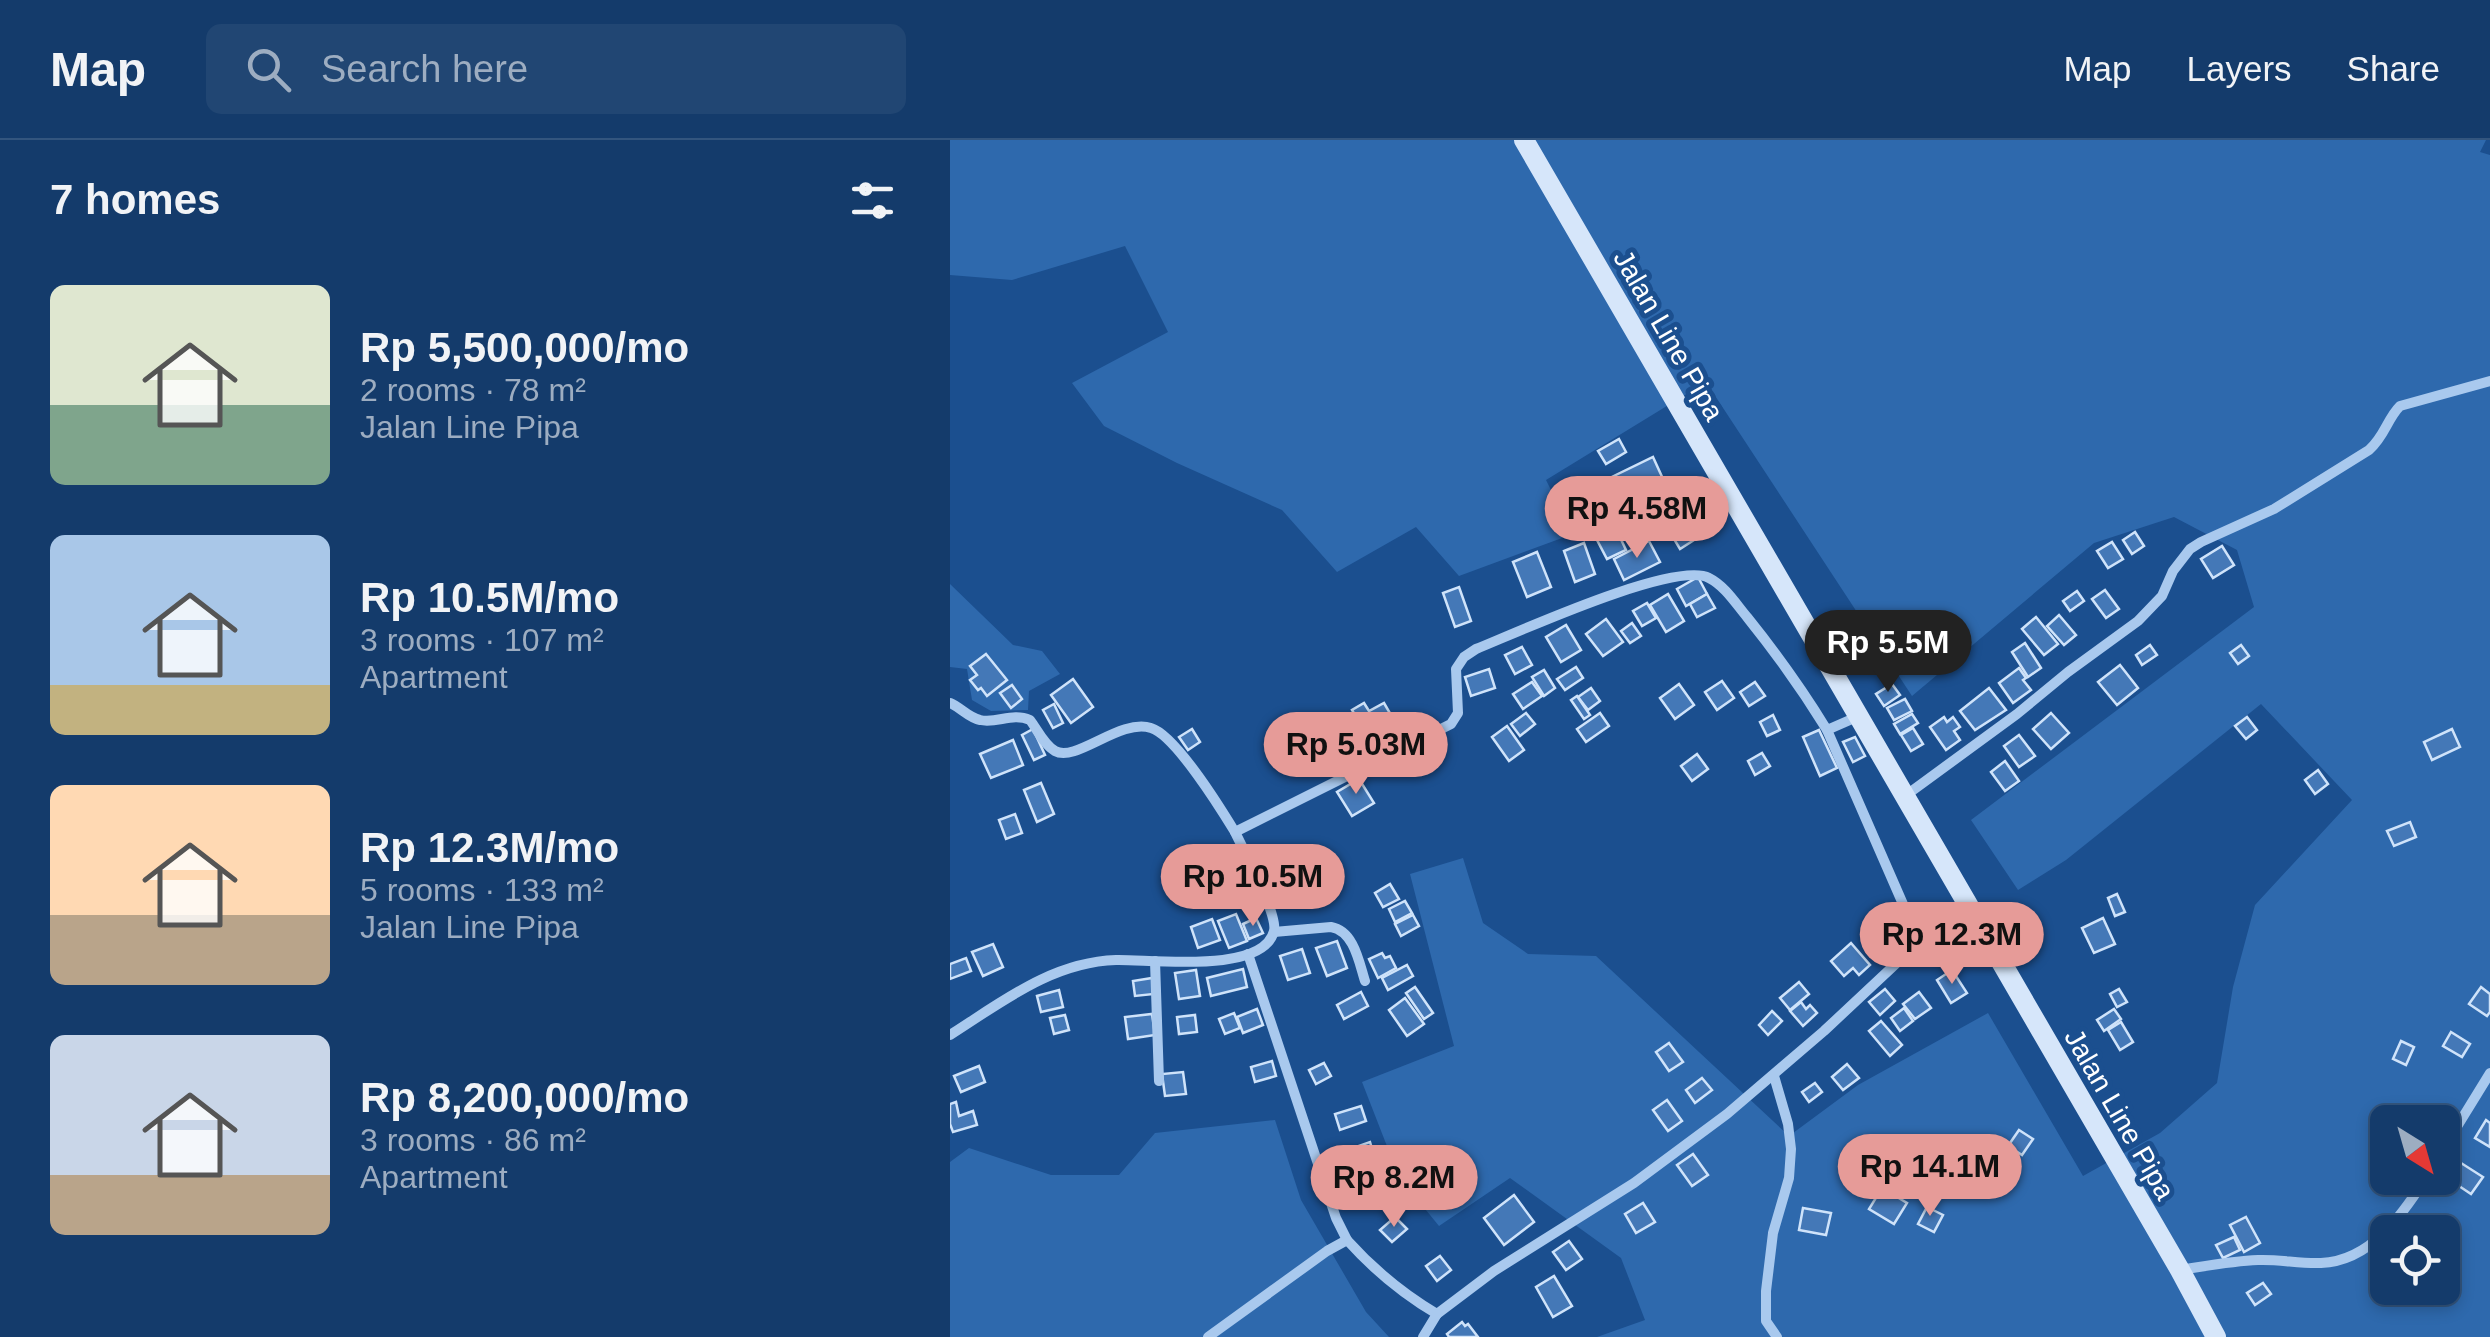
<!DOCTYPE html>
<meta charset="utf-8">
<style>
:root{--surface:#143b6b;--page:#214673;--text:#f1f3f6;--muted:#9dadc1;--line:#33557e;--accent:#e69b98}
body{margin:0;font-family:Helvetica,sans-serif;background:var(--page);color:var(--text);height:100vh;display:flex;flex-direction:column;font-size:38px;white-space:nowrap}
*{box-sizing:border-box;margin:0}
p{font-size:32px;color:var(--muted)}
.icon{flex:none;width:55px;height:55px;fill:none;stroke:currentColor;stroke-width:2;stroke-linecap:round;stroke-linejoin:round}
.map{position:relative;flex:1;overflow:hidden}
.side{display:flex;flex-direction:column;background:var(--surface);width:950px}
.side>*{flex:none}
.needle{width:65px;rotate:143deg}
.fabs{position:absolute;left:1420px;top:965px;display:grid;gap:20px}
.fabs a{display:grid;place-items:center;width:90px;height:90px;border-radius:15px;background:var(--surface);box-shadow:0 5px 15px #0003,0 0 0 2px var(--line);font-size:50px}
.price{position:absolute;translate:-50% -85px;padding:0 22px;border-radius:35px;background:var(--accent);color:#111;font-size:32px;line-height:65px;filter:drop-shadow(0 2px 5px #0008)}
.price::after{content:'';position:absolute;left:50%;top:60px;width:30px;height:22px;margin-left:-15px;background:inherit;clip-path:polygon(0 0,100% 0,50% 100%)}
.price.selected{background:#222;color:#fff}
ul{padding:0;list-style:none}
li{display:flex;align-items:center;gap:30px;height:250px;padding:0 50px}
li span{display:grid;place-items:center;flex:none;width:280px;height:200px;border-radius:15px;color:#555}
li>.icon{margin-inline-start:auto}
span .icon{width:120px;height:120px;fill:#fffc;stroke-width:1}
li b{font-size:42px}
h2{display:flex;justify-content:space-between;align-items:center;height:120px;padding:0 50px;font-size:42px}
header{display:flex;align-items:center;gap:60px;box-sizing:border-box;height:140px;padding:0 50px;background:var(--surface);border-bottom:2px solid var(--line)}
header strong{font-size:48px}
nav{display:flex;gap:55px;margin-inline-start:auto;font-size:35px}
.search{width:700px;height:90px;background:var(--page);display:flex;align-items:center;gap:25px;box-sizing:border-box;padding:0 35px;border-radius:15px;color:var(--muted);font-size:38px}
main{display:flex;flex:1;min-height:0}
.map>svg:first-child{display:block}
</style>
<header>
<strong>Map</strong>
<div class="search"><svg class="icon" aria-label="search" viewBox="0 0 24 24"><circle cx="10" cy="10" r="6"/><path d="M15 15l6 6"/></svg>Search here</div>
<nav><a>Map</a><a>Layers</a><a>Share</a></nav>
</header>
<main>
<section class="side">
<h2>7 homes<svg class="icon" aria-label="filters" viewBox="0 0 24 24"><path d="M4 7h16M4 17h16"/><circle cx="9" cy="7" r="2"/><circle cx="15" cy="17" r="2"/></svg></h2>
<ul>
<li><span style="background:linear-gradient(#dfe7d0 60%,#7fa58c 0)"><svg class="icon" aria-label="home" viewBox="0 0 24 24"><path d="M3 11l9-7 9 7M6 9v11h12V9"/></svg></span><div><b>Rp 5,500,000/mo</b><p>2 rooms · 78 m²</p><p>Jalan Line Pipa</p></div></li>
<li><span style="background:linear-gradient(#a9c7e8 75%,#c2b280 0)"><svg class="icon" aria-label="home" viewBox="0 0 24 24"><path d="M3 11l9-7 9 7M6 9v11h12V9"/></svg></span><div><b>Rp 10.5M/mo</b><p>3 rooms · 107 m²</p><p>Apartment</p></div></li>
<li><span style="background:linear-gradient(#ffd9b3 65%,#b9a48a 0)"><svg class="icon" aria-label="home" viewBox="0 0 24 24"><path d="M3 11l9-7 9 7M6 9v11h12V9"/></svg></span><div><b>Rp 12.3M/mo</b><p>5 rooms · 133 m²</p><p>Jalan Line Pipa</p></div></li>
<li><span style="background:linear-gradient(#c9d6e8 70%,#b9a48a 0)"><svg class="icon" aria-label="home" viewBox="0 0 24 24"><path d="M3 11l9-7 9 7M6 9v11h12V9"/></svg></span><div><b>Rp 8,200,000/mo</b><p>3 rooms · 86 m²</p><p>Apartment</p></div></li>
</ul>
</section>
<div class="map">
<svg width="1540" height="1197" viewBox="0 0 1540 1197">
<rect width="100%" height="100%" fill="#1b4f8f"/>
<g fill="#2e69ad" fill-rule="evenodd">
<path d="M0 0H1536L1530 12 1540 15V1197H647L695 1180 671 1118 560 1038 489 1086 449 1037 412 942 504 906 460 734 513 718 533 783 578 814 646 816 839 996 908 945 1038 873 1133 1036 1210 993 1267 943 1283 847 1305 765 1402 660 1311 564 1116 720 1068 750 1021 680 1304 467 1287 410 1224 377 1144 403 962 556 756 242 596 340 623 394 509 436 466 387 387 432 332 370 227 323 154 286 122 243 218 192 175 106 62 140 0 135ZM1438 982H1492V1038H1438ZM1438 1092H1492V1148H1438Z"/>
<path d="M0 444 63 505 92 511 110 534 79 551 78 570 41 571 22 560 17 529 0 527Z"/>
<path d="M325 980 351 1060 416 1172 439 1197H0V1022L19 1008 101 1035H169L205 993Z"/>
</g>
<g fill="#4478b7" stroke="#cfe3fa" stroke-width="2.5">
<path d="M669 299 676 312 656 324 648 311Z"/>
<path d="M703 317 713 339 641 373 631 352Z"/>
<path d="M719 348 739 381 719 393 699 360Z"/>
<path d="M657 368 666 387 647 396 637 378Z"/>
<path d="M739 384 747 398 730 409 721 394Z"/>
<path d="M666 389 676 410 657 419 646 398Z"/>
<path d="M1185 392 1194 406 1182 414 1173 400Z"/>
<path d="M699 401 710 422 674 440 664 419Z"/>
<path d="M1162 402 1173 419 1158 428 1147 411Z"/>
<path d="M634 403 645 434 625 442 614 411Z"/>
<path d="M1272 406 1284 425 1263 438 1251 419Z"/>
<path d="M587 412 601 447 577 457 563 422Z"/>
<path d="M748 437 757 454 736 466 727 449Z"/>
<path d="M509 447 521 481 505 487 493 453Z"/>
<path d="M1155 450 1169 469 1156 478 1142 459Z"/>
<path d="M1127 451 1134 461 1120 471 1113 461Z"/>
<path d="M718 454 734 481 716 492 700 465Z"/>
<path d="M757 454 765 468 747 477 740 464Z"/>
<path d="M697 463 706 478 692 486 683 471Z"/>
<path d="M1109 475 1126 495 1114 505 1097 486Z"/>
<path d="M1086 477 1108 504 1094 515 1072 489Z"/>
<path d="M656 479 673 502 653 516 636 494Z"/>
<path d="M682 483 691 496 680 503 671 491Z"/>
<path d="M616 485 631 510 611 522 596 497Z"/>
<path d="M1075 503 1091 528 1078 537 1062 512Z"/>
<path d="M1200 505 1207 515 1192 525 1186 515Z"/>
<path d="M1291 505 1299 516 1288 524 1280 513Z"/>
<path d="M572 507 582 525 565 534 555 515Z"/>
<path d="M36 514 57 540 37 556 31 548 28 550 20 540 27 535 20 526Z"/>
<path d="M1170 525 1188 548 1167 565 1148 542Z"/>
<path d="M626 527 633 538 615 550 607 539Z"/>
<path d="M1069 528 1076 538 1073 540 1081 550 1063 563 1049 543Z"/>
<path d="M539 529 545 548 521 556 515 537Z"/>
<path d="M594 530 605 548 594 556 582 537Z"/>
<path d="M123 539 143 567 121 583 101 555Z"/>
<path d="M772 541 784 558 767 570 755 552Z"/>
<path d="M582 542 592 556 573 569 563 554Z"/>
<path d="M805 542 815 556 799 566 790 552Z"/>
<path d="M729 544 744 565 725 579 710 558Z"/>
<path d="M942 544 950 555 934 566 926 554Z"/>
<path d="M62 545 72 559 61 568 50 553Z"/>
<path d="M641 548 650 561 638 570 628 557Z"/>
<path d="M1039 548 1056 570 1025 590 1010 571Z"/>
<path d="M627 556 640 575 634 579 621 560Z"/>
<path d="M955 559 962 571 944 580 937 568Z"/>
<path d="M414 563 419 571 434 563 448 587 435 595 440 604 427 612 402 570Z"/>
<path d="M104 564 113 583 103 588 93 570Z"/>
<path d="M576 573 585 584 570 596 561 584Z"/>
<path d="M650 573 659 586 636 602 627 589Z"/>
<path d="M1101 573 1119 593 1101 609 1083 589Z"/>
<path d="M962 574 968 583 950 594 944 584Z"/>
<path d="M823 575 830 590 817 596 810 582Z"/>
<path d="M994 577 997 582 1003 577 1010 587 1004 591 1010 600 996 610 980 587Z"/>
<path d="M1297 577 1307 590 1296 599 1285 586Z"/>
<path d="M557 586 574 610 559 621 542 597Z"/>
<path d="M963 588 973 604 961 611 951 595Z"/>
<path d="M83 589 95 615 84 620 72 595Z"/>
<path d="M242 589 250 602 238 610 229 597Z"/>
<path d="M1502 589 1510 607 1482 620 1474 602Z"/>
<path d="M869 590 887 628 870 636 853 597Z"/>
<path d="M1069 595 1085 616 1069 627 1054 606Z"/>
<path d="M905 597 915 616 903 622 893 602Z"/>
<path d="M63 600 73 625 41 638 30 614Z"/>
<path d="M812 613 820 626 805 635 798 621Z"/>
<path d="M747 614 758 629 742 641 731 626Z"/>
<path d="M1055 621 1069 641 1055 651 1041 632Z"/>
<path d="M1368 630 1378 644 1365 654 1355 640Z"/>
<path d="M409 639 424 663 402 676 387 652Z"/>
<path d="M91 643 104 674 87 682 74 650Z"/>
<path d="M65 674 72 693 56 699 49 680Z"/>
<path d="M1460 682 1466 697 1444 706 1437 691Z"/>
<path d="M440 744 449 759 433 767 425 753Z"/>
<path d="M1167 754 1175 772 1165 776 1158 758Z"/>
<path d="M455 761 462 773 445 782 439 769Z"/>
<path d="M286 774 297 801 279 808 268 781Z"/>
<path d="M463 775 469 786 451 796 445 784Z"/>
<path d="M306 778 313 793 299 799 293 784Z"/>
<path d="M1153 778 1165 804 1144 813 1132 788Z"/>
<path d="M262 779 270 800 248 808 241 787Z"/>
<path d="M387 801 397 828 377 836 366 808Z"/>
<path d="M901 803 920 825 909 835 903 828 894 836 881 821Z"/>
<path d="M43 804 53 827 33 836 22 812Z"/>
<path d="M352 809 360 833 338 840 330 816Z"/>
<path d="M432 813 435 818 440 816 446 828 428 838 419 819Z"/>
<path d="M16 818 21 831 0 839V824Z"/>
<path d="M457 825 463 836 438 850 432 838Z"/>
<path d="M293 829 297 847 261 856 257 838Z"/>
<path d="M246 830 250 856 229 859 225 833Z"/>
<path d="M1002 830 1017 853 1001 863 987 840Z"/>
<path d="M202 838 204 854 185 856 183 841Z"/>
<path d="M849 842 859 854 840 870 830 858Z"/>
<path d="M465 847 483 873 474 879 456 853Z"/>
<path d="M1531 847 1540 854V872L1537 876 1519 864Z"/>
<path d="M935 849 945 861 930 875 919 862Z"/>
<path d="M1169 849 1177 862 1167 867 1160 854Z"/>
<path d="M109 850 113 867 91 872 87 856Z"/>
<path d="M411 852 418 866 394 879 387 865Z"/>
<path d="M969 852 981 868 965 879 953 864Z"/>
<path d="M455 858 474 884 457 896 439 870Z"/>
<path d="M851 862 856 869 860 865 867 873 853 886 840 871Z"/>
<path d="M954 868 963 881 950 891 941 878Z"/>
<path d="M307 869 313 885 293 893 287 877Z"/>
<path d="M1164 869 1171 879 1154 891 1147 880Z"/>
<path d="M822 871 832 881 818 895 809 885Z"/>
<path d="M284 873 290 888 275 894 269 879Z"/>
<path d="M202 874 205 895 178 899 175 877Z"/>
<path d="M115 875 119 890 104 894 100 878Z"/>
<path d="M245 875 247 892 229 894 227 877Z"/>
<path d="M931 881 952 905 940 916 919 891Z"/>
<path d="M1171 882 1183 902 1170 910 1158 890Z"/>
<path d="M1501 892 1520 904 1512 917 1493 906Z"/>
<path d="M1451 901 1464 907 1456 925 1443 919Z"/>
<path d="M719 903 733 922 719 931 706 912Z"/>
<path d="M322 921 326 936 305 942 301 927Z"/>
<path d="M374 923 381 936 366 944 359 930Z"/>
<path d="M897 924 909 938 893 950 882 937Z"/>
<path d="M29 926 35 942 11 952 4 936Z"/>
<path d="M233 932 236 954 215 956 212 934Z"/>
<path d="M752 938 762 950 745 963 736 950Z"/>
<path d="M865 943 872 952 859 962 852 952Z"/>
<path d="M717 960 732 981 718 991 703 970Z"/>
<path d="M6 962 9 976 23 971 27 985 3 992 0 984V964Z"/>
<path d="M411 966 416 981 390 990 385 974Z"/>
<path d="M1536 980 1540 983V1007L1525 998Z"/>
<path d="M1069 990 1083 999 1072 1015 1058 1006Z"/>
<path d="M420 1002 425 1018 405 1025 400 1009Z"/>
<path d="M743 1014 758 1035 742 1046 727 1025Z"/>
<path d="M1511 1023 1533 1037 1521 1054 1500 1040Z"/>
<path d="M954 1025 966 1032 959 1043 947 1035Z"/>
<path d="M976 1029 989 1037 979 1053 966 1044Z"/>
<path d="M423 1044 431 1059 413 1068 405 1053Z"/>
<path d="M932 1048 957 1063 944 1084 919 1069Z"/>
<path d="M564 1055 584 1082 554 1105 534 1078Z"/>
<path d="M693 1063 705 1082 686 1093 675 1074Z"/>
<path d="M977 1067 993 1075 984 1092 968 1084Z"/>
<path d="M853 1068 881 1073 876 1095 849 1090Z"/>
<path d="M445 1077 457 1089 442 1102 430 1090Z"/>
<path d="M1296 1077 1310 1103 1294 1112 1280 1085Z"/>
<path d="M1284 1097 1290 1110 1273 1118 1266 1105Z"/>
<path d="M619 1101 632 1119 616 1130 603 1112Z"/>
<path d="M490 1116 501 1130 487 1141 476 1126Z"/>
<path d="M604 1136 622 1166 603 1177 586 1147Z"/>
<path d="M1313 1143 1321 1154 1305 1165 1297 1153Z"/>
<path d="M512 1182 515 1186 518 1184 528 1197H499L497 1194Z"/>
</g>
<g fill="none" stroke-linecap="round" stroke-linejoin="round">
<g stroke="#a9c9ee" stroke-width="10">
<path d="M0 563C10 567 19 578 30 580 47 584 62 572 80 580 87 589 94 605 105 611 126 623 170 578 201 588 225 595 271 669 285 692L501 584 508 573 506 529 514 517 526 509C566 493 725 420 759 438 775 446 786 464 797 477 826 513 853 551 877 590L909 576"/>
<path d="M877 590 970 803"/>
<path d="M955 656 1067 574 1118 532 1188 481 1212 456 1223 431 1240 409 1251 402 1324 369 1419 310C1435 296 1437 279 1450 266L1540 241"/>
<path d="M324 792 381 787C404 791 409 822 415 841"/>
<path d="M298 814 386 1078 397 1100"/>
<path d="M205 821 209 941"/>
<path d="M0 895C52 862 102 822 166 820 200 819 313 835 324 791 328 774 294 711 285 692"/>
<path d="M824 936 838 984 841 1009 839 1038 823 1093 816 1151V1181L827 1197"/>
<path d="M1492 1011 1540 933"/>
<path d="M1230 1130C1256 1126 1282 1121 1308 1120 1329 1119 1350 1124 1371 1123 1421 1121 1452 1075 1476 1038"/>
<path d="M258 1197 377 1111 397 1100C424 1130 453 1154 487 1174L544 1131 684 1043 777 974 874 891 1014 760"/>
<path d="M473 1197 487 1174"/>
</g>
<path stroke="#d6e6fa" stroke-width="20" d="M574 0 1230 1130 1266 1197"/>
</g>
<g text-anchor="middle" stroke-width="10" stroke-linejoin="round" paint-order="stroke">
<g font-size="28" fill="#fff" stroke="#1b4f8f">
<text transform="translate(719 195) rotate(60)" y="10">Jalan Line Pipa</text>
<text transform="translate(1170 974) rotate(60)" y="10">Jalan Line Pipa</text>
</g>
</g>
</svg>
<div class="fabs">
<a><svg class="needle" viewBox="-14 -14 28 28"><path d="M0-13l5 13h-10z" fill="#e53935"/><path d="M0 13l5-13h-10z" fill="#9dadc1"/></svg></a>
<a><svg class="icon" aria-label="locate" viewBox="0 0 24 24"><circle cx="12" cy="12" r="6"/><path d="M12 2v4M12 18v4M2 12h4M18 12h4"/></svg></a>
</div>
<b class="price" style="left:687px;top:421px">Rp 4.58M</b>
<b class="price selected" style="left:938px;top:555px">Rp 5.5M</b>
<b class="price" style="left:406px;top:657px">Rp 5.03M</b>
<b class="price" style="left:303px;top:789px">Rp 10.5M</b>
<b class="price" style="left:1002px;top:847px">Rp 12.3M</b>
<b class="price" style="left:980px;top:1079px">Rp 14.1M</b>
<b class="price" style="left:444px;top:1090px">Rp 8.2M</b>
</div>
</main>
